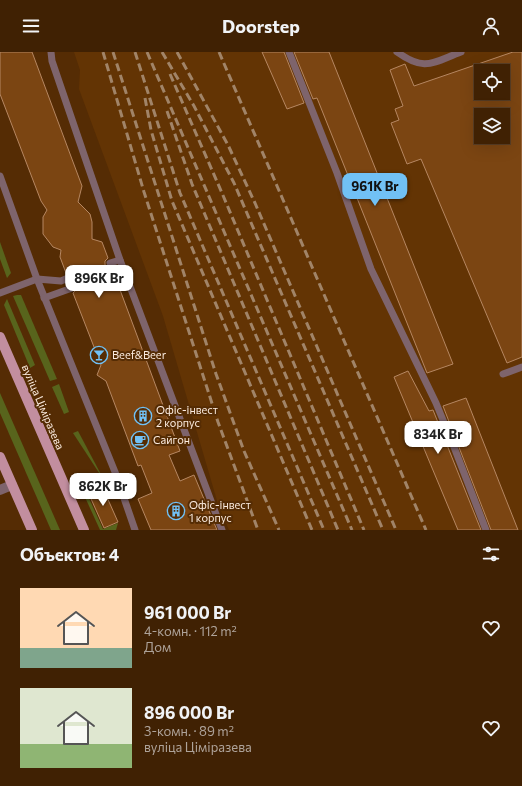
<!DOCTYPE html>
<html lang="ru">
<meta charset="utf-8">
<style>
:root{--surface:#402103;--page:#47290d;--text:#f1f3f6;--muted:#aea39a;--line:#593e25;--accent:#71c1f5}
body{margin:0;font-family:Commissioner,sans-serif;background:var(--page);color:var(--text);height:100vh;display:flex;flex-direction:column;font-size:15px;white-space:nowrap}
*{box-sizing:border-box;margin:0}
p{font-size:13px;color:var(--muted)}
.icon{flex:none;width:22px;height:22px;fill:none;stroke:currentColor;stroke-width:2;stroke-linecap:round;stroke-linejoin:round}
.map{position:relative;height:478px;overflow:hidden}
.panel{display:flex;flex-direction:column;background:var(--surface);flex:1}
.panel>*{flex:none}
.fabs{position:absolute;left:474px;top:12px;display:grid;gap:8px}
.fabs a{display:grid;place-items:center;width:36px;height:36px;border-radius:0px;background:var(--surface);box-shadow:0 4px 16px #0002,0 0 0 1px var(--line);font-size:20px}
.price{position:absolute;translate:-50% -34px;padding:0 9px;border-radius:8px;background:#fff;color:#222;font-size:13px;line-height:26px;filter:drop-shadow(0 1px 2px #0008)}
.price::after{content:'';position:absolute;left:50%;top:24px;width:12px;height:9px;margin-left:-6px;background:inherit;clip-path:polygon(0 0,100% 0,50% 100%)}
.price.selected{background:var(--accent);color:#111}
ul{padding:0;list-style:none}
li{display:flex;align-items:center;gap:12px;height:100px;padding:0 20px}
li span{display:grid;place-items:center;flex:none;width:112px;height:80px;border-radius:0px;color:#555}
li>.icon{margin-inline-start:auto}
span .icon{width:48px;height:48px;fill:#fffc;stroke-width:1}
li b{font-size:17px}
h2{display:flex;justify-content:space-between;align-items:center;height:48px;padding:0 20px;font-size:17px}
header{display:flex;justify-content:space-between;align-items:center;height:52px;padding:0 20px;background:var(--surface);font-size:18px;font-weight:700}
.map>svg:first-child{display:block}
</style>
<header><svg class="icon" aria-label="menu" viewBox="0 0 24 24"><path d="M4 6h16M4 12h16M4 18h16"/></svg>Doorstep<svg class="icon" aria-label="person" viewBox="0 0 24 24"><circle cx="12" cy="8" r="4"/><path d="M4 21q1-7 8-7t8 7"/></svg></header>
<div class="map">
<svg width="522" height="478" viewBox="0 0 522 478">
<rect width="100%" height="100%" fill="#552c04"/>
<path fill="#633404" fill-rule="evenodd" d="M74 0H522V478H229L218 452 163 264 79 37 80 18ZM481 19H503V41H481ZM481 63H503V85H481Z"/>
<g fill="#58641c">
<path d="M0 190 11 221 7 226 0 207Z"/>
<path d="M17 243H21L57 327 50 329 13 244Z"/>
<path d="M7 247 35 313 30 316 4 253Z"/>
<path d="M59 332 69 360 64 362 52 335Z"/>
<path d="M0 341 60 478H51L0 361Z"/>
<path d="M78 379 105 430 73 381Z"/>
<path d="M87 442 103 477 118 471 116 478H100L84 443Z"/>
</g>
<g fill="#7b4512" stroke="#b68762" fill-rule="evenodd">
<path d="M0 0H32L82 134 78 150 90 162 92 170V187L102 190 108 206 105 209V213L112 217 109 223 111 226 116 227 180 399 169 403 180 429 194 423 217 478H151L138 447 152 441 141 413 138 414 106 329 97 323 101 313 73 241 77 237V234L70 231 73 227 72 224 66 221 60 205 61 198 53 195 43 182V165L47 158 41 149 0 42Z"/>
<path d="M262 0H284L304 51 287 57Z"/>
<path d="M294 0H329L453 312 427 321 317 46 313 47Z"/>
<path d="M513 0H522V305L507 311 421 107 407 112 391 71 399 68 395 57 403 54 390 18 405 12 414 34ZM481 19H503V41H481ZM481 63H503V85H481Z"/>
<path d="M408 319 429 359 433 358 481 478H458L394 325Z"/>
<path d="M466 346 518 478H491L443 354Z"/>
<path d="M102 434 118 470 104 476 88 440Z"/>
</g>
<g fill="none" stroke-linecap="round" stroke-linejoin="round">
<g stroke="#7e646c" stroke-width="7">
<path d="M51 0 52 9 120 208 222 478"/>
<path d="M289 0 337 121 371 217 436 351 454 395 486 478"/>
<path d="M397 0C425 20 432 11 461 0"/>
<path d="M0 124 37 227 115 420 135 478"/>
<path d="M110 211 120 208"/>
<path d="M114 222 124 218"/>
<path d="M0 241 37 227 61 229 68 226"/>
<path d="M44 246 72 236"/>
<path d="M503 322 522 315"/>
</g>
<path stroke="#7e646c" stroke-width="10" d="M0 438 12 433"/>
<g stroke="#c28e9f" stroke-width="10">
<path d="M0 285 84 478"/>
<path d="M0 405 32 478"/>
</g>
<g stroke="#a18468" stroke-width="3" stroke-dasharray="8 4" stroke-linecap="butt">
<path d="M103 0 144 140 218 370 258 478"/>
<path d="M113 0 216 322 244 399 279 478"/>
<path d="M135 0 180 141 324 478"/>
<path d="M147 0 352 478"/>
<path d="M162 0 194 54 234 131 383 478"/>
<path d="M177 0 228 93 255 151 396 478"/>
<path d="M219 0 426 478"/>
<path d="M170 22 222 141 364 478"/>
<path d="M145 46 151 78 172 149 312 478"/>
<path d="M167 59 192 132 338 478"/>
</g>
</g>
<defs>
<symbol id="bar-ring" viewBox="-11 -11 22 22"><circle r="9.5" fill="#552c04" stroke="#71c1f5" stroke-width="1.5"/><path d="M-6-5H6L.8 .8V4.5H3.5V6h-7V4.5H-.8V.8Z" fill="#71c1f5"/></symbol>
<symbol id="building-ring" viewBox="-11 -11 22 22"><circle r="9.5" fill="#552c04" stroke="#71c1f5" stroke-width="1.5"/><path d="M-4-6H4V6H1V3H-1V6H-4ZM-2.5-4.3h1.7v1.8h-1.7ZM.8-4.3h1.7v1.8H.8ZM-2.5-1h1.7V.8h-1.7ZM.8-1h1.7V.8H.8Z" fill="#71c1f5"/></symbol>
<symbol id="cafe-ring" viewBox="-11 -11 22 22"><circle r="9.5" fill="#552c04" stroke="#71c1f5" stroke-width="1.5"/><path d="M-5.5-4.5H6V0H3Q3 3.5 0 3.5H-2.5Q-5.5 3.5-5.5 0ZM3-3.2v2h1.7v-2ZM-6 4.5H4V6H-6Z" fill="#71c1f5"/></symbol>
</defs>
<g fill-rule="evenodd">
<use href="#bar-ring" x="89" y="293" width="20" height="20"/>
<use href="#building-ring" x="133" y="354" width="20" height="20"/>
<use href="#cafe-ring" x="130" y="378" width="20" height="20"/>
<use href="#building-ring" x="166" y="449" width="20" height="20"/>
</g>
<g text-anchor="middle" stroke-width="4" stroke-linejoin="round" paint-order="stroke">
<g font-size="11" fill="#fcece0" stroke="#552c04" text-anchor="start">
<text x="112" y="307">Beef&amp;Beer</text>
<text x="156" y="362">Офіс-інвест<tspan x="156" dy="13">2 корпус</tspan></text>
<text x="153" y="392">Сайгон</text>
<text x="189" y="457">Офіс-інвест<tspan x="189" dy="13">1 корпус</tspan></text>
</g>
<g font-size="11" fill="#fcece0" stroke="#552c04">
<text transform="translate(43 355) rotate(67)" y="4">вуліца Ціміразева</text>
</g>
</g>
</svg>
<div class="fabs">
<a><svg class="icon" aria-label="locate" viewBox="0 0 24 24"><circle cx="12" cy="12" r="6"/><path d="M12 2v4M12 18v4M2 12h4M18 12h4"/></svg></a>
<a><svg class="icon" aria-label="layers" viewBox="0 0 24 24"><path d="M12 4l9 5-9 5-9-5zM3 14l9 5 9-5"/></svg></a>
</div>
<b class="price selected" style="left:375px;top:155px">961K Br</b>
<b class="price" style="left:99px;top:247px">896K Br</b>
<b class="price" style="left:438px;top:403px">834K Br</b>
<b class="price" style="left:103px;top:455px">862K Br</b>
</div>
<section class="panel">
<h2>Объектов: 4<svg class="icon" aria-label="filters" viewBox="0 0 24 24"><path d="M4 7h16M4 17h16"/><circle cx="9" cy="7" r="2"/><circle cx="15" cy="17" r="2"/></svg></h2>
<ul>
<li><span style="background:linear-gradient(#ffd9b3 75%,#7fa58c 0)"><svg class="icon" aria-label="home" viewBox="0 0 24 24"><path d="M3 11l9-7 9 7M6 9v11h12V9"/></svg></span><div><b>961 000 Br</b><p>4-комн. · 112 m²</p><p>Дом</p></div><svg class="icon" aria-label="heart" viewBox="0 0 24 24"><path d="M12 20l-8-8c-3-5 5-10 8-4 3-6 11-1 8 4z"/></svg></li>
<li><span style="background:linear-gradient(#dfe7d0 70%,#8fb573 0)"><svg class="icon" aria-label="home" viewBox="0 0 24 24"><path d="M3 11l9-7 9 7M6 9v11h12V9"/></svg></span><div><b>896 000 Br</b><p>3-комн. · 89 m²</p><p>вуліца Ціміразева</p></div><svg class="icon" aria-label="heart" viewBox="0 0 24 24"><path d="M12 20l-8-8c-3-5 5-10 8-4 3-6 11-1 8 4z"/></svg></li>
</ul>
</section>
